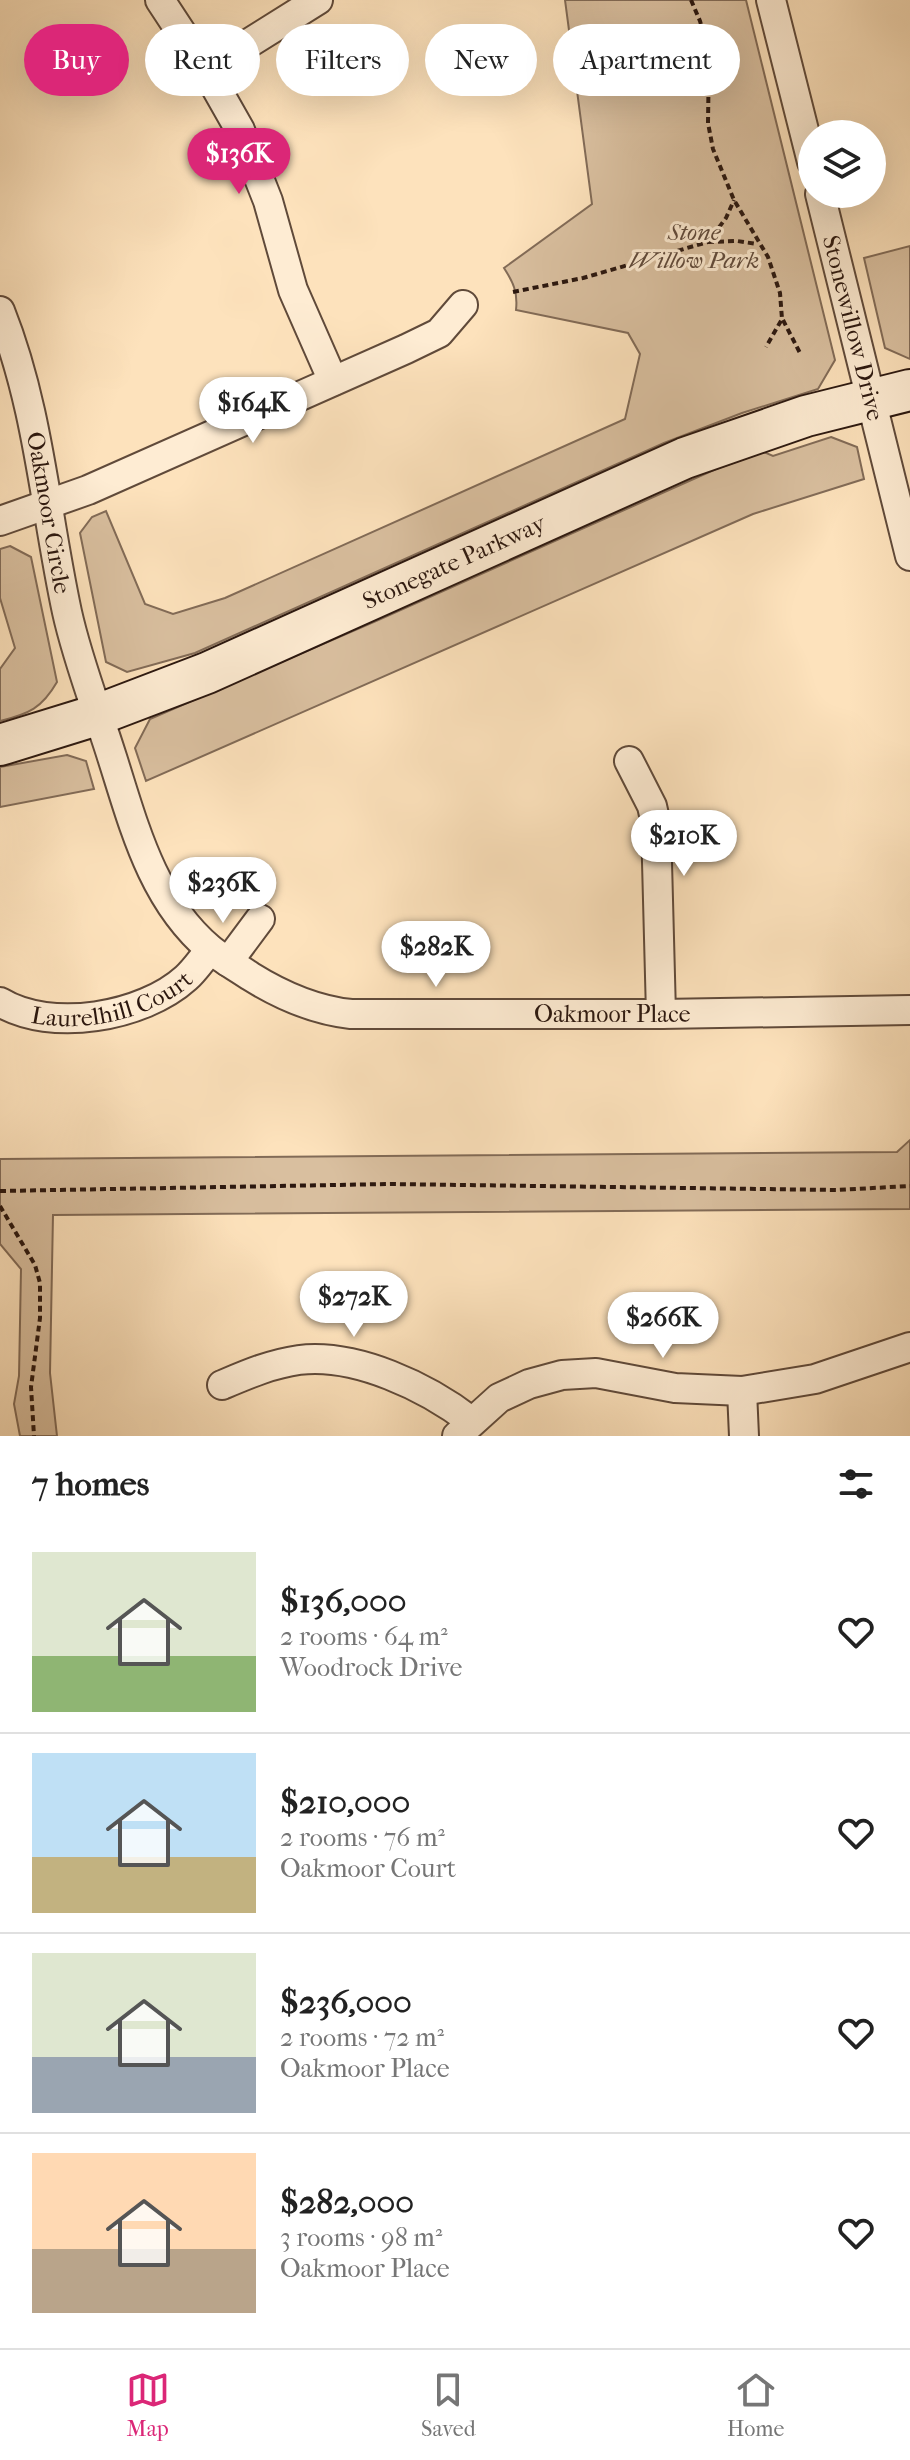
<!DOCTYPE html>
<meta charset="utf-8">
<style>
:root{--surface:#fff;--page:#f6f6f6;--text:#222;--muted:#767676;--line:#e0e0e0;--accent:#db2777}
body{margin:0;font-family:"IM FELL French Canon",serif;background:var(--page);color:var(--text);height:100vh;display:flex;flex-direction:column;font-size:30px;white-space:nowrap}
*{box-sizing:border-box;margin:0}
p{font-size:26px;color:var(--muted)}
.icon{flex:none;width:44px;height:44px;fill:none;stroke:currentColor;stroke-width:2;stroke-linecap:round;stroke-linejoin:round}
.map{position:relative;height:1436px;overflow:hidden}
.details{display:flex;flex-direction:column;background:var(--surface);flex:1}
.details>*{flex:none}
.guide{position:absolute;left:24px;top:24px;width:862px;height:72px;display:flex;gap:16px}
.controls{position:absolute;left:798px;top:120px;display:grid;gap:16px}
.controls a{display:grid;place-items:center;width:88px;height:88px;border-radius:50%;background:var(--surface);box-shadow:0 8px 32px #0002;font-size:40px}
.price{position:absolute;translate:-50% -68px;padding:0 18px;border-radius:28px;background:#fff;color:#222;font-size:26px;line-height:52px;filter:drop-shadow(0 2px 4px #0008)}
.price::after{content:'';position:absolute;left:50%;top:48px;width:24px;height:18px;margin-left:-12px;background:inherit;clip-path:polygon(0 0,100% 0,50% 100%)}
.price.current{background:var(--accent);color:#fff}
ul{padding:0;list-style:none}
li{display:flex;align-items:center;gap:24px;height:200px;padding:0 32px}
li+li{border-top:2px solid var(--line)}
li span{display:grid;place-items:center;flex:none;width:224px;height:160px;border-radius:0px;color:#555}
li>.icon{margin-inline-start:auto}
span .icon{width:96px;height:96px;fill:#fffc;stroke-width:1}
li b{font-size:34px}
h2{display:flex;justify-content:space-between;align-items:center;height:96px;padding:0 32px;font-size:34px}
.chip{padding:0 28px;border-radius:36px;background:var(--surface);box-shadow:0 8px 32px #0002;font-size:28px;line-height:72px}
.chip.current{background:var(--accent);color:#fff}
.tabs{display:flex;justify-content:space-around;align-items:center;height:112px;border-top:2px solid var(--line);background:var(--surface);font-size:22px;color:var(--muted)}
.tabs a{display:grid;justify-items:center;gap:4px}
.tabs .current{color:var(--accent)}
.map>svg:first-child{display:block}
</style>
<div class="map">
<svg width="910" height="1436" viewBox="0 0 910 1436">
<rect width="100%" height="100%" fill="#fde2bc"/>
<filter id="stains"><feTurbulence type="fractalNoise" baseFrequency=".0025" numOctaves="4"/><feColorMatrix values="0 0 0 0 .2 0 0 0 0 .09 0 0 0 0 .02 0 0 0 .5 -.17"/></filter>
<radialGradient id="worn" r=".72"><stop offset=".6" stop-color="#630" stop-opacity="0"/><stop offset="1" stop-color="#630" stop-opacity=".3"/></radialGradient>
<g fill="#d9bf9f" stroke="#826b57" stroke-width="2">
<path d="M565 0H746L835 360 818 389 742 413 664 443 195 653 127 672 106 662 80 533 92 517 106 511 145 604 173 614 225 598 625 419 640 354 628 333 516 310C518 292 513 282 504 268L592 204Z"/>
<path d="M910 246V359L885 348 864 258Z"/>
<path d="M831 437 857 447 864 479 753 514 146 781 135 748 150 719 376 621 716 469 764 452 773 456Z"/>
<path d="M10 546 31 557 57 682C42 708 29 714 0 721V669L15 648 0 598V549Z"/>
<path d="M67 755 86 761 94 789 0 807V767Z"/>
<path d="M910 1140V1209L53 1215 50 1373 57 1436H20L14 1404 19 1376 21 1269 0 1244V1159L897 1152Z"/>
</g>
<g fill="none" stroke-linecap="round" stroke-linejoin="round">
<defs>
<g id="street">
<path d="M160 0 206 70 240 130 268 201 293 290 333 381"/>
<path d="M771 0 812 162"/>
<path d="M206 70 318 0"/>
<path id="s1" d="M820 194 910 556"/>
<path id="s2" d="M0 311C39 409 45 510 67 612 78 662 97 709 112 757 134 826 152 900 210 949 222 959 237 967 250 976 282 996 314 1010 351 1014H661L910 1010"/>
<path d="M0 521 88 490 406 349 439 333 463 305"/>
<path d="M629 761 652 806 656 824 661 1014"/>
<path d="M228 962 260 919"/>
<path id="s3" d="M0 1002C51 1033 143 1017 186 978 195 970 202 959 210 950"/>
<path d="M222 1385C248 1374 271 1364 299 1360 356 1353 427 1387 471 1421"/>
<path d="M742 1391 744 1436"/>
<path d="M457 1436 499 1398 529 1384 562 1375 596 1373 675 1388 742 1391 815 1379 910 1347"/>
</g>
<g id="secondary">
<path id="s4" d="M0 745 97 715 207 673 685 458 806 416 910 390"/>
</g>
</defs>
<use href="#street" stroke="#604a3a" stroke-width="32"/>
<use href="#secondary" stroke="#2b170f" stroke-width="44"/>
<g stroke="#2b170f" stroke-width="4" stroke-dasharray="6 4" stroke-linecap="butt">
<path d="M691 0 700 21 709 54 708 123 713 149 734 200 768 257 780 293 782 319 766 347"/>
<path d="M708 242 737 241 757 244"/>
<path d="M513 292 583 278 708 242 726 218 734 200"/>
<path d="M783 320 800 353"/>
<path d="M0 1191 390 1184 836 1190 910 1186"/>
<path d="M0 1206 35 1265 40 1283V1318L31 1387 34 1436"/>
</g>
<use href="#street" stroke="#feecd3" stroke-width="28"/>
<use href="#secondary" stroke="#feecd3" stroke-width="40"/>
</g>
<g text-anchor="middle" stroke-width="6" stroke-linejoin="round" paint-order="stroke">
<g font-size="24" font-style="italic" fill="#5f493a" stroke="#feecd3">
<text x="694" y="240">Stone<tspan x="694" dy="28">Willow Park</tspan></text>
</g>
<g font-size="24" fill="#2b170f" stroke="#feecd3">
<text dy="8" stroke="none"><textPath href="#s1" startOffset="138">Stonewillow Drive</textPath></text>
<text dy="8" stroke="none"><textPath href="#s2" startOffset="208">Oakmoor Circle</textPath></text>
<text dy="8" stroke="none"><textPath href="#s4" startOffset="490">Stonegate Parkway</textPath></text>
<text dy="8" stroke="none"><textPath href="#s3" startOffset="118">Laurelhill Court</textPath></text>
<text dy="8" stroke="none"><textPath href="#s2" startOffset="1098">Oakmoor Place</textPath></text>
</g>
</g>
<rect width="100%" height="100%" filter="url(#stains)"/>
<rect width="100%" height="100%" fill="url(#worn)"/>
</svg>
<div class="controls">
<a><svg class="icon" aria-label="layers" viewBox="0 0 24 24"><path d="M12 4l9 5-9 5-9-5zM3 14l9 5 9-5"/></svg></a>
</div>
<b class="price current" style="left:239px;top:196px">$136K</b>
<b class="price" style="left:253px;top:445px">$164K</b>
<b class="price" style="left:684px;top:878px">$210K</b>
<b class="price" style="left:223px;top:925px">$236K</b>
<b class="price" style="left:436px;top:989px">$282K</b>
<b class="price" style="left:354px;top:1339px">$272K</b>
<b class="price" style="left:663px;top:1360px">$266K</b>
<div class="guide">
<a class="chip current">Buy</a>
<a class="chip">Rent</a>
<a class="chip">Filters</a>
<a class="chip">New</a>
<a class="chip">Apartment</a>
</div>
</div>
<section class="details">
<h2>7 homes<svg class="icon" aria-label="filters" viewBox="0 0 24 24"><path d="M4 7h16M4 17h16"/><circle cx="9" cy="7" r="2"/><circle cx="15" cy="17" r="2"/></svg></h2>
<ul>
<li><span style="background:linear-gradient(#dfe7d0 65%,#8fb573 0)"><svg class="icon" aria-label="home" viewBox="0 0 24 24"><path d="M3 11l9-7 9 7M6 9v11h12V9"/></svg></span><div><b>$136,000</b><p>2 rooms · 64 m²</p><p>Woodrock Drive</p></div><svg class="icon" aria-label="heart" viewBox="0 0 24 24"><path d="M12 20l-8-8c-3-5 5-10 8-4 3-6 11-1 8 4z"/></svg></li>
<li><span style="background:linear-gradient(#bfe0f5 65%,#c2b280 0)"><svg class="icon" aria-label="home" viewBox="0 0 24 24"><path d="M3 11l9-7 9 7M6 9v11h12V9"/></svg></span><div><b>$210,000</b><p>2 rooms · 76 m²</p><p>Oakmoor Court</p></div><svg class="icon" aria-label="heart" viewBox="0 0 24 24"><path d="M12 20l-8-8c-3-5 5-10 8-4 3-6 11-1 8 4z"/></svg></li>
<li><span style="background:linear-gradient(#dfe7d0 65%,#9aa5b1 0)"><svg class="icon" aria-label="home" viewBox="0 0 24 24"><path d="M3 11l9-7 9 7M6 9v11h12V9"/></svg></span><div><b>$236,000</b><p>2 rooms · 72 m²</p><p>Oakmoor Place</p></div><svg class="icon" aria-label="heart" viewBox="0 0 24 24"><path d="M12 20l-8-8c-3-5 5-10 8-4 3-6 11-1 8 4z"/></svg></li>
<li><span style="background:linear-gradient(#ffd9b3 60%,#b9a48a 0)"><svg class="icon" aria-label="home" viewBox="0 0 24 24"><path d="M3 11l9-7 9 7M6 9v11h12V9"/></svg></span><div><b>$282,000</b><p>3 rooms · 98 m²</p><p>Oakmoor Place</p></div><svg class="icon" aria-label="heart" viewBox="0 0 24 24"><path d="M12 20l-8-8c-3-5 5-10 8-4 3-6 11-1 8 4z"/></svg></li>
</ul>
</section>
<nav class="tabs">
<a class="current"><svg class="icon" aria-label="map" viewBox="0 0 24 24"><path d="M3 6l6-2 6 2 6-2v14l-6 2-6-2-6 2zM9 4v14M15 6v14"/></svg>Map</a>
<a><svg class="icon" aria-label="saved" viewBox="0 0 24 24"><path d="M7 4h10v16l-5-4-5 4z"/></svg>Saved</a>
<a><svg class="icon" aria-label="home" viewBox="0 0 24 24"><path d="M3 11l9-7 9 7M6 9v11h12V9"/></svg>Home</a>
</nav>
